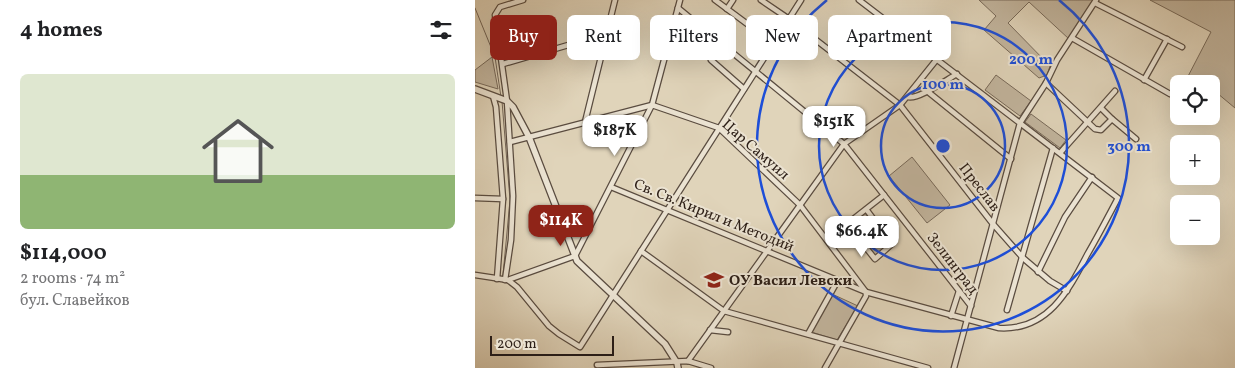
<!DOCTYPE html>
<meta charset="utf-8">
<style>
:root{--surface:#fff;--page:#f6f6f6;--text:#202124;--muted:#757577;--accent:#8f2418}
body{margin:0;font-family:Vollkorn,serif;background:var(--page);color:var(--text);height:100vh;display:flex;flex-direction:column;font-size:19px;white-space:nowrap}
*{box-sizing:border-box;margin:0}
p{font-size:16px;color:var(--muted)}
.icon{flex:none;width:28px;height:28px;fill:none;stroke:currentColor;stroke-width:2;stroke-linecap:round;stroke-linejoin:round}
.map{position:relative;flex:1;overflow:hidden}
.panel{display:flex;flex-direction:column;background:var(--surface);width:475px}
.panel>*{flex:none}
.hud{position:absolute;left:15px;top:15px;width:475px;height:45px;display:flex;gap:10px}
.buttons{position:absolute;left:695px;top:75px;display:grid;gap:10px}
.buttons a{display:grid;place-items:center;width:50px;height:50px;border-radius:8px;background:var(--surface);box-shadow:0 5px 20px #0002;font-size:25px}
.scale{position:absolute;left:15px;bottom:12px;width:124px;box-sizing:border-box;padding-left:5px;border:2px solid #2d1f17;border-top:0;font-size:14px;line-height:18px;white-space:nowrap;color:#2d1f17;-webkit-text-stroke:4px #ebe3d2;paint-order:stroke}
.price{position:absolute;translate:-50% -42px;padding:0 11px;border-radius:10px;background:#fff;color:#222;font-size:16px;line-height:32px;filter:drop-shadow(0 1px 2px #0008)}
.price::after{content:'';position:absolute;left:50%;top:30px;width:15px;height:11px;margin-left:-8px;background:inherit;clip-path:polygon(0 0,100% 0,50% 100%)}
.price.selected{background:var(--accent);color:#fff}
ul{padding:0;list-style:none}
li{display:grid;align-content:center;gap:10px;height:265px;padding:0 20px}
li span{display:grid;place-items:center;height:155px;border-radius:8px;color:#555}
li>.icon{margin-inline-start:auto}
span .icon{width:90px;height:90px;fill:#fffc;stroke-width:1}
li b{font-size:21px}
h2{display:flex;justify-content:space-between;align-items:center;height:60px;padding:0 20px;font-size:21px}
.pill{padding:0 18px;border-radius:8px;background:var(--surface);box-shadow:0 5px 20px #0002;font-size:18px;line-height:45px}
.pill.selected{background:var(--accent);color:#fff}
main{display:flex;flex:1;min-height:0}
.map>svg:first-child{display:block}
</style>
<main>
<section class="panel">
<h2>4 homes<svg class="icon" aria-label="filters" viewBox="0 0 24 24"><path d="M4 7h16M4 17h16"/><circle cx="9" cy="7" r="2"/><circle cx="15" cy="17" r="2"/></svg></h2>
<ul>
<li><span style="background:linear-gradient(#dfe7d0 65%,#8fb573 0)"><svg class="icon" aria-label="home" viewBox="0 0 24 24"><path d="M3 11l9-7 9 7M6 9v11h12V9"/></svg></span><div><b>$114,000</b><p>2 rooms · 74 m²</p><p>бул. Славейков</p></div></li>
</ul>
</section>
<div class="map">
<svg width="760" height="368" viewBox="0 0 760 368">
<rect width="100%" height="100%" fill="#e0d4ba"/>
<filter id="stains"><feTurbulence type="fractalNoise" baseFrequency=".004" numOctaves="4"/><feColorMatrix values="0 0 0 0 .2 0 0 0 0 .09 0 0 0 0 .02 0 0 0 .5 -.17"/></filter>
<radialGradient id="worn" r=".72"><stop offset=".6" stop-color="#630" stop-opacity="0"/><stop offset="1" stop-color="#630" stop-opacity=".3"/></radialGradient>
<g fill="#c2b59e" stroke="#786a5a">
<path d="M504 0H619L594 39 554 2 533 23 575 66 572 75 564 78 509 30 521 16Z"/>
<path d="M675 0H760V108L736 88V84H709L736 32Z"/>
<path d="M17 57 23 89 0 82V70Z"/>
<path d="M521 75 556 101 545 116 510 90Z"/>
<path d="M556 114 591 140 585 148 550 122Z"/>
<path d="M437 157 475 205 452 223 414 176Z"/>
<path d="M390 213 415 245 400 256 375 224Z"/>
<path d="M357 294 383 306 362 340 336 332Z"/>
</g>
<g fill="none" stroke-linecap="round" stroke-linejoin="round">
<g stroke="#746658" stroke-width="1">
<path d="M0 8 20 57 26 97"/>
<path d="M27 101 35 200 28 275"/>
</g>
<defs>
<g id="minor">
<path d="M240 0 298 43"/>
<path d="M286 0 314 19 425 105 518 224 548 258 575 281 592 291"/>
<path d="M620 3 707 47"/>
<path d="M203 8 369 144 496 306"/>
<path d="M252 9 258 0"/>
<path d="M597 38 695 94"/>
<path d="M236 60 269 89"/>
<path d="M28 64 131 34"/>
<path d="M669 80 692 39"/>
<path d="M571 83 620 129 626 130 637 119 661 139"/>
<path d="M452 91 536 159"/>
<path d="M18 96 21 107 28 199 22 279"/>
<path d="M433 97C443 100 471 80 482 74"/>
<path d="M626 108 637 119"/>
<path d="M110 122 140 0"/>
<path d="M35 142 177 105 244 128 325 205 391 292V296L350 368"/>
<path d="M585 153 640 91"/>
<path d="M136 187 391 292 524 328C572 331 593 292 612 255 623 236 633 217 643 198L384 0"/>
<path d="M0 198 28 199"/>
<path d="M391 209 417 244 400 259 372 224 409 195"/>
<path d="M352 240 372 224"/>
<path d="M166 251 249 311 453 368"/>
<path d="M563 272 590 217 617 177"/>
<path d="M0 275 33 280 42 287 74 326 84 334 105 347 326 0"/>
<path d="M30 280 36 240 38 196 32 101 20 15 25 7 48 0"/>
<path d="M33 280 100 256 177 105 205 0"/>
<path d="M532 310 578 148"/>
<path d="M476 316 484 291"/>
<path d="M235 330 253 332"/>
<path d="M333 334 363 280"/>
<path d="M213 361 369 144 425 105 462 59"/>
<path d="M122 365 213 361 236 368"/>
<path d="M479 368 545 123 571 83 582 60 621 0"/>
</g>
<path id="tertiary" d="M0 89 32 101 38 107 54 137 102 261 190 344 202 363 203 368"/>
</defs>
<use href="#minor" stroke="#5a4c40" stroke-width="7"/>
<use href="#tertiary" stroke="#5a4c40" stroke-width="8"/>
<use href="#minor" stroke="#ebe3d2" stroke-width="4.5"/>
<use href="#tertiary" stroke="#ebe3d2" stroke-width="5.5"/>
</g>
<g fill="none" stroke="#1d4ed8" stroke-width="2.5">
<circle cx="468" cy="146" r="62"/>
<circle cx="468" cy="146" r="124"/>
<path d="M584 0A186 186 0 1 1 352 0"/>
</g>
<defs>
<symbol id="school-bare" viewBox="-9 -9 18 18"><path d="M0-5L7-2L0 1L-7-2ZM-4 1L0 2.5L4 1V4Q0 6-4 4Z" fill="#8f2418" stroke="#ebe3d2" stroke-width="2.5" paint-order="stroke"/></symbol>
</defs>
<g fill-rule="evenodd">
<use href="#school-bare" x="225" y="266" width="28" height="28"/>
</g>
<g text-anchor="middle" stroke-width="4" stroke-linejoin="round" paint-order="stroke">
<g font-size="15" fill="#2d1f17" stroke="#ebe3d2">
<text transform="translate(281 149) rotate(41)" y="5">Цар Самуил</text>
<text transform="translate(505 187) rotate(52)" y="5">Преслав</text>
<text transform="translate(239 215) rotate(22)" y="5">Св. Св. Кирил и Методий</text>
<text transform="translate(478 263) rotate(52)" y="5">Зелинград</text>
</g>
<g font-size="15" font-weight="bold" fill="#2d1f17" stroke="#ebe3d2" text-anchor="start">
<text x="254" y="285">ОУ Васил Левски</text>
</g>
</g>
<circle cx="468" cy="146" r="8" fill="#1d4ed8" stroke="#ebe3d2" stroke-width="2.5"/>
<g font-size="15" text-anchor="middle" font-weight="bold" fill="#1d4ed8" stroke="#ebe3d2" stroke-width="4" stroke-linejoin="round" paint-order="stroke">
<text x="556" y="64">200 m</text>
<text x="468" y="89">100 m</text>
<text x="654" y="151">300 m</text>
</g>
<rect width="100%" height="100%" filter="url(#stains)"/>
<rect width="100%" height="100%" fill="url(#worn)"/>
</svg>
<div class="buttons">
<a><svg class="icon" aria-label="locate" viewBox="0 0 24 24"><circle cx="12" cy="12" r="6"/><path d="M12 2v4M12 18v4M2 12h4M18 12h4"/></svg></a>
<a>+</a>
<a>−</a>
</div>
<div class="scale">200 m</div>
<b class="price" style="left:359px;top:148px">$151K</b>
<b class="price" style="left:140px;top:157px">$187K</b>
<b class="price selected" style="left:86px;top:247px">$114K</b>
<b class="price" style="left:387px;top:258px">$66.4K</b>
<div class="hud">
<a class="pill selected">Buy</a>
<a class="pill">Rent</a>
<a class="pill">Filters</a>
<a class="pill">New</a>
<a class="pill">Apartment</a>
</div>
</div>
</main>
